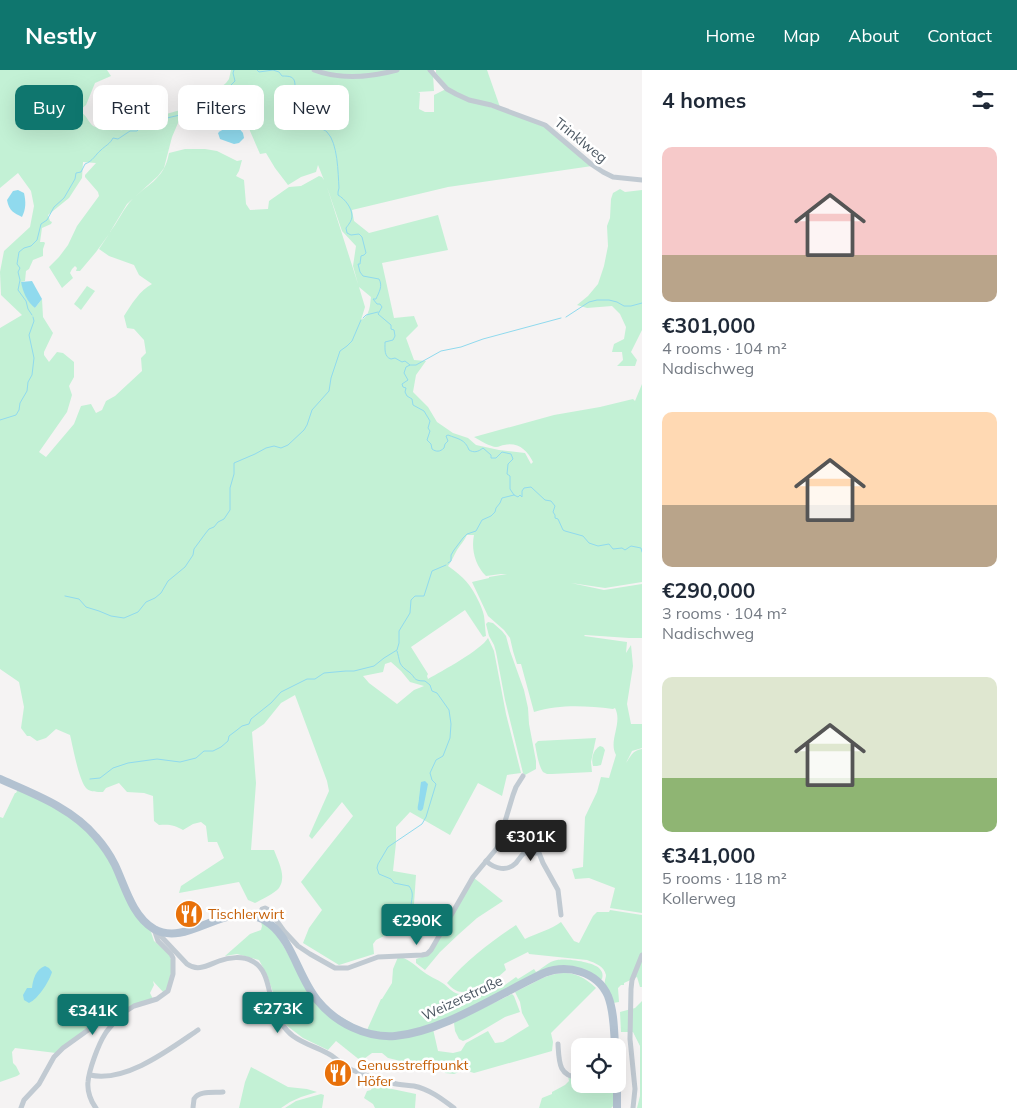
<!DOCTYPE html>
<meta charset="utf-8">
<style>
:root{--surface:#fff;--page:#f2f2f3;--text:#1f2937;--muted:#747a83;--accent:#0f766e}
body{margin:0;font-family:Mulish,sans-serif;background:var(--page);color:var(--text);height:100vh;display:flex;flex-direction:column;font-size:19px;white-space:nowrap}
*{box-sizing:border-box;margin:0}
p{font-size:16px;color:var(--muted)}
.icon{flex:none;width:28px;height:28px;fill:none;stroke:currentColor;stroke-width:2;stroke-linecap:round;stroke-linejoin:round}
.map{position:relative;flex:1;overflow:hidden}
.drawer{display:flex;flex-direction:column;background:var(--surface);width:375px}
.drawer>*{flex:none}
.guide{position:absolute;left:15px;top:15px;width:475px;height:45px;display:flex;gap:10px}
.buttons{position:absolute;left:571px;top:968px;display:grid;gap:10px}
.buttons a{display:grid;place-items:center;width:55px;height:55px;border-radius:10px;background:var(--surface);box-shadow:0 5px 20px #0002;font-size:25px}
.price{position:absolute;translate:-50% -42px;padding:0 11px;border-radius:5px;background:var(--accent);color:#fff;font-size:16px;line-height:32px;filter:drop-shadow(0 1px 2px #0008)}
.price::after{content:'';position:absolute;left:50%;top:30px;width:15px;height:11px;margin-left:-8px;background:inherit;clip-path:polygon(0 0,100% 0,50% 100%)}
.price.on{background:#222;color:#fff}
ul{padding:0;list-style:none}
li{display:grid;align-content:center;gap:10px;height:265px;padding:0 20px}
li span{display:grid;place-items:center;height:155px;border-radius:10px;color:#555}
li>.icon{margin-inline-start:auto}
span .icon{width:90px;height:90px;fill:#fffc;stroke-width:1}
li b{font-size:21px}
h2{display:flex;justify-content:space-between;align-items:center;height:60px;padding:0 20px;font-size:21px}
.tag{padding:0 18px;border-radius:10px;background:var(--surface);box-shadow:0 5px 20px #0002;font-size:18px;line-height:45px}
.tag.on{background:var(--accent);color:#fff}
header{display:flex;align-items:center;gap:30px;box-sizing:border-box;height:70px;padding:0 25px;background:var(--accent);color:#fff}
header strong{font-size:24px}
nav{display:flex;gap:28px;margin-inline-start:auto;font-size:18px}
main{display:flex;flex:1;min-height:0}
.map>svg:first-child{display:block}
</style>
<header>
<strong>Nestly</strong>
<nav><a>Home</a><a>Map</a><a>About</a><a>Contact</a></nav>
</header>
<main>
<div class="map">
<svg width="642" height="1038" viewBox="0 0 642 1038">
<rect width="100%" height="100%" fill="#f5f3f3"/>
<g fill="#c3f1d5" fill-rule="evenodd">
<path d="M0 0H107L111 6 95 13 86 35 79 41C88 45 89 56 96 57 105 58 112 53 119 60 127 61 132 56 140 53 144 51 148 51 152 48L184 39 172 67 164 98 158 106 127 134 110 162C117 153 122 142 129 133 146 114 164 111 169 83L185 79H205L217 81 237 91 242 90 239 101 236 106 244 110 246 134 250 140 268 139 269 131 289 117 301 116 319 106 322 107 324 110 318 95 316 102 301 107 288 115 275 98 266 83 260 84 247 54 242 53 236 34 233 31 232 28 231 22H228L211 34 203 36 196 41 191 43 189 42V37L203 32 226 13 229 9 231 0H311L317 3V0H434L433 4 434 21 418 22 420 23 419 39 425 42H434V25L446 19 466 30 500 40 547 57 592 96 448 117 352 140 354 151 369 163 438 145 448 180 382 193 394 248 414 246 418 256 406 268 414 290 426 291 416 305 413 322 428 337 437 352 453 363 468 368 476 375 499 380 525 383 531 394 533 392C527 380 518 372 504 375 502 375 499 377 496 377 491 377 479 370 474 367L554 345 600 337 633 329 635 331 642 314V512L605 518 571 513 604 520 642 514V568H629L585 565 584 566 627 572 626 583 631 575 633 596 627 634 631 654H642V678L632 681 626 693C630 688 632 680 642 679V843L610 838 615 818 589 808 575 809 572 799 583 797 585 747 597 722 601 707 609 708 616 685C608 671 623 653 615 638L613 639C586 636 561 634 534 642L521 594H517L513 581 510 568 504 560 488 546 472 512 489 508V507L507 504H501L486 506C475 495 471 479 474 465H467C464 471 460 475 457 480 454 485 452 491 448 496 464 507 471 515 479 532 481 536 483 541 484 546 485 552 485 559 486 566L483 567 465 540 411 577 428 604 427 606 428 609C442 601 481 580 488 568L494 581 506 644 521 703 507 705 502 726 478 713 450 765 410 742 396 757V773L393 801 416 805 414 834 400 858 376 870 373 874 374 884 339 895 303 873 309 858 322 840 301 812 353 746 342 732 312 769 309 766 329 721 327 711 295 625 281 633 264 654 252 662 256 713 251 780H274C278 791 287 806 279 818 275 823 261 830 255 833L248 830 239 812 179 823 181 816 224 788 217 772H208L206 756 201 752 193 754 183 760C175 755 169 754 159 755L154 751 153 726 144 723 127 722 119 713 106 718 103 722C97 722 91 722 87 719 79 712 73 677 70 665L56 659 46 668 37 671 30 666H27L21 658 24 637 19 612 0 599V258L22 245 1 225 0 202 4 181 30 157 34 136 31 121 18 103 0 118ZM83 92 96 93 85 105V107L98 122 99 126 77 156 68 175 59 187 49 197 62 218 73 208 70 203 72 199 75 196 77 198 76 201H80L96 182 109 164 99 179 109 186 134 195 139 205 152 214C140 220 131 235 124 246L127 258 134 259 144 270 146 283 141 288 142 301 115 326 106 331 102 340 96 343 91 334 81 336 74 354 46 387 39 382 67 342 72 325 69 316 74 307V292L63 283 57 282 49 292 44 285V282L53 263 43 247 42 229 35 238 21 212 25 211 26 201 29 199 33 190 43 186V179L45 173 44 172H40L42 158 51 154 52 152 50 151 48 145 69 128 82 108ZM327 117 342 161 356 176 353 196 358 214ZM359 217 371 227C370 235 370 246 361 250L365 237ZM391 592 401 601 410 612 424 616 414 620 397 634 369 613 363 606 383 602 385 594Z"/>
<path d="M436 0H487L500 37 463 26 449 18 436 3Z"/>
<path d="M620 119 625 122 642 120V260L631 282 637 290 635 296H617L623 290 622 282H612L614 274 624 269 626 257 620 244 612 236 587 238 577 235 588 226 598 214 604 196 608 176 607 156 610 148 611 129 613 123Z"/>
<path d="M87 216 95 221 81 240 74 234Z"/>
<path d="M488 552 493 553 502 561 506 566 510 581 524 620 528 638 529 654 536 691V699L525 705 523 703 505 630 496 582 494 575 489 566 486 554Z"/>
<path d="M596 668 591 692 592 702 552 704H547L543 702C538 694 537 684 535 674L538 671Z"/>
<path d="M600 676 603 677 605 680 601 695 597 696H593C591 688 593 680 600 676Z"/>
<path d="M18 719 51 736 70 747 89 763 108 788 150 859 154 871 169 884 173 895 167 919 164 923 153 911 154 915 150 923 153 929 107 946 56 983 15 978 12 982 13 993 16 996 20 1004 17 1006 0 1012V747L3 748 15 723H16Z"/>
<path d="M474 808 503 831 477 848 459 864 440 882 425 900 416 893V889L425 886Z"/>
<path d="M610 840 642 845V917H640L637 907 624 913V915H621L618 918 619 932 613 933C611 928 605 920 605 914 604 911 606 908 606 905 604 896 595 893 587 890L529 884 528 882 504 894 506 900 497 908 492 911 467 921C458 924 453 919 447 913 467 890 490 872 516 855L525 869C535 864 552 859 561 852L574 871 579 873 593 846 597 842H609Z"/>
<path d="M261 852 267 855 278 867 317 933 374 966 433 959 438 981 453 983 461 981 466 973 488 961 495 973 503 972 529 956 522 943 520 932 515 922C521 919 527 916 533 913 557 900 575 898 596 918L551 963 553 972 552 981 474 1003 464 1000 454 1004 445 1003 441 995 420 1000 413 999 409 993 388 988 382 983H372L361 991 336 971 328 980 303 968 286 955 276 931 267 905 259 890 237 884 225 886 250 864 261 860 262 856Z"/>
<path d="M398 887C408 888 413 894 421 900 428 906 437 909 444 914 449 918 454 924 460 924 467 925 494 912 500 908L505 915 516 907 518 909 534 899 536 902C543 898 549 891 557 890 566 888 593 892 599 898 603 902 603 905 602 909L600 910 565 896C537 909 508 921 480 933 452 946 421 962 390 963 382 963 375 961 367 960L381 929H382L392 913 393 899Z"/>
<path d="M512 924 514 926 520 942 505 947 468 969 463 971 459 969 455 961 454 953 455 952Z"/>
<path d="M642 931V1038H637L640 1026V976L633 962H621L620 942 635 938Z"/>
<path d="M251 997 288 1017 307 1019 317 1022 301 1027 290 1032 281 1038H239L245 1012Z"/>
<path d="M568 1006 580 1008V1014H614V1035L611 1038H539L542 1028 552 1024V1022L565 1015 569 1011Z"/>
<path d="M373 1015 416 1024 415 1038H375L373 1034 364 1028 367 1021 371 1020Z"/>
<path d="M321 1024 324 1025 322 1038H285L296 1031Z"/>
</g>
<g fill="#90daee">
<path d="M238 57 243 63 244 68 239 73 234 74 220 69 218 63C223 58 231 57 238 57Z"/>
<path d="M18 120 24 123C26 132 26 139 22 147 14 143 9 141 7 130L13 121Z"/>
<path d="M32 211 42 229 35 238C27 232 23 222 21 212Z"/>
<path d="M425 711 428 714 423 739 421 741 418 740C417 736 419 733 419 728 420 722 420 718 421 712Z"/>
<path d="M45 896 49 898 52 902C49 912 38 929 29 933L24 930 23 925 27 918H32C33 909 36 899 45 896Z"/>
</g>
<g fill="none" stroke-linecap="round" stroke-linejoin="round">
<g stroke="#90daee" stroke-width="1">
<path d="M257 0 259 2 273 0 279 2 282 6C289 6 295 6 295 15L289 21 290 30 296 40C304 43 305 53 312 56 317 59 323 58 327 62 338 73 338 103 339 118L338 122V125C345 129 352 138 352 146 352 151 348 155 346 158L347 163 351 165 359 164 362 167 366 183 364 185 361 186 360 194H358L360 202 363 206 379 209C383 216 379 222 376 229H373L377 234H380L382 237 378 244 391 255V259L394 260 395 266 393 270 385 272C385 279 384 287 391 289L395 288 402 292 405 291 410 295 406 297 404 303 408 310 402 314 403 317 406 318 405 322 407 326 412 329 413 335 424 341 430 351 428 358 430 361 427 370 431 374 432 379C436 382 440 382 444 378L445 374 448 371 446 366 448 365C458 369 465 369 469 380 474 383 478 382 483 378L491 385V388H496L502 382 511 384 513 389 508 394 507 404 510 406V419L514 425 518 427 520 425 522 427V421L524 418 531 417 545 430 551 431 555 436 553 442 555 445V448L558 449 563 460 565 461 583 466 589 473 598 476 609 474 613 479 622 478 625 480 631 476 641 478 642 482"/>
<path d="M185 44 207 33 211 28 218 26 222 21 228 18 235 11 233 3 234 0"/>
<path d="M32 245 28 239 26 231 18 220 20 210 18 202 20 198 17 194 19 182 24 178 31 176 37 170 41 154 47 150 54 137 64 128 75 109 76 103 81 102 85 94C93 91 95 85 101 80 105 76 110 74 113 68L118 69 130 61H137L142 56 149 55 154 51 180 45"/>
<path d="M566 247 589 232 597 230H609L617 232 624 236H631L642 233"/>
<path d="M363 248 366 245 378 242"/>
<path d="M410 295H416L441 281 461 277 483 269 561 248"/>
<path d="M0 350 16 345 19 340 20 333 27 321 28 312 32 305 34 288 29 265 34 251 33 247"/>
<path d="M448 493 451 491V485L454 480 463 468 467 464 476 461 482 450 491 446 495 442 496 438 500 433 502 428 514 425"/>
<path d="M65 526 79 529 86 537 99 541 111 546 124 548 138 542 146 532 155 528 161 523 168 511 185 497 193 485 194 479 205 464 209 459 214 457 218 452 224 449 230 440V418L234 404V393L255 384 266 378 274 376 281 378 288 375 304 360 307 355 312 340 329 321 331 308 340 281 347 276 352 271 361 250"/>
<path d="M397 581C398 584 399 589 400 593 402 597 405 599 409 602 416 607 412 611 425 611L430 615 432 621 437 623 449 640 451 654 450 668 443 686 436 690 430 703 432 710 436 714 426 747 422 754 388 777 378 794 377 798 379 804 391 809 394 813 409 816C414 823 412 827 411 835 410 842 412 836 412 843 413 851 405 857 400 863"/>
<path d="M90 709 100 708 113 698 128 693 157 689 180 692 196 688 204 681H213L221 677 228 671 229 666 237 660 242 656 249 654 251 649 271 633 281 622 307 609H315L324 603 346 601H354L374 596 384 588 397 580 399 573V561L410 543 411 530 415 526H424L432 501 446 495"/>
</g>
<g stroke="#c1cad2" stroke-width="5">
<path d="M314 0C340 10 371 7 397 0"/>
<path d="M430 0 447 19 456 24 469 30 491 35 545 55 591 94 603 102 613 107 642 110"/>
<path d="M486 791C495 799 507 802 516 793 519 789 521 786 524 783H539L543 793 558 820 561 845"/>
<path d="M259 848 262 839 265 838 269 840 284 861 298 876 310 884 335 898H348L378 887 422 885 427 884 431 880 473 807 497 778 513 725 516 717 523 706"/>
<path d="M156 861 187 894C198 902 208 895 219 891 229 887 243 886 252 891 269 899 268 923 274 938 277 948 285 960 293 966 304 974 316 977 327 983 336 987 342 996 352 1000 365 1005 378 1010 392 1013 399 1015 407 1015 414 1016 429 1019 442 1029 454 1038"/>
<path d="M558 974C559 990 558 1008 580 1007"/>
<path d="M90 1005C126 1013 170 979 198 960"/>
<path d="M21 1038 24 1030 39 1014 54 987 63 978 102 950 123 943 134 936 157 929 168 921 173 904V888L171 884 158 871 154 859"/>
<path d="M96 1038C91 1032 87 1021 88 1012 89 1000 98 975 105 964 110 956 117 950 123 943"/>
<path d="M193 1038C193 1037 194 1030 194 1029 199 1020 215 1023 223 1022"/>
<path d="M633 1038 635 1019 630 969 631 919 632 910 642 885"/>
</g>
<g stroke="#b3c2d1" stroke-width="8">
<path d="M0 709C34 724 72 738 96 767 104 776 110 785 115 795 125 816 132 846 154 859 190 879 230 823 270 854 293 872 299 909 318 931 336 953 366 968 395 966 443 962 500 923 544 903 567 894 597 901 608 926 614 941 614 960 615 976"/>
<path d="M617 1014V1038"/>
</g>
</g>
<defs>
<symbol id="restaurant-disc" viewBox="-11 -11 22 22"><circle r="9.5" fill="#e8710a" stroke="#fff"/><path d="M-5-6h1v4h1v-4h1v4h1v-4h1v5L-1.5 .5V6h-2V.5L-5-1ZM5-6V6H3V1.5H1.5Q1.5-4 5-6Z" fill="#fff"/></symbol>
</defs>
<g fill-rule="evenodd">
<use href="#restaurant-disc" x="173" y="828" width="32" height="32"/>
<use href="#restaurant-disc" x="322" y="987" width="32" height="32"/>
</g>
<g text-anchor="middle" stroke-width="5" stroke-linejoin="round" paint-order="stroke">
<g font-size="14" fill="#4a5661" stroke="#fff">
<text transform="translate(581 70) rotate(39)" y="5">Trinklweg</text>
<text transform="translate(462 928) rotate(-25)" y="5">Weizerstraße</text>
</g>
<g font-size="14" fill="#c56008" stroke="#fff" text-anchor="start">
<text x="208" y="849">Tischlerwirt</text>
<text x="357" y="1000">Genusstreffpunkt<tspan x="357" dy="16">Höfer</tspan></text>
</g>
</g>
</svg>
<div class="buttons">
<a><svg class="icon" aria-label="locate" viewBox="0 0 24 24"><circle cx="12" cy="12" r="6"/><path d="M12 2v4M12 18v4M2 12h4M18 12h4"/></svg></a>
</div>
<b class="price on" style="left:531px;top:792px">€301K</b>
<b class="price" style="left:417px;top:876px">€290K</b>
<b class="price" style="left:278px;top:964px">€273K</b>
<b class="price" style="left:93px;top:966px">€341K</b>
<div class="guide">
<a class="tag on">Buy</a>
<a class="tag">Rent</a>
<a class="tag">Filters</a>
<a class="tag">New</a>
</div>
</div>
<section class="drawer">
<h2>4 homes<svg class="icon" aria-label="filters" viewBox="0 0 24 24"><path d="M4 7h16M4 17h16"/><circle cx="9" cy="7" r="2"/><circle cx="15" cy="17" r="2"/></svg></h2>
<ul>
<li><span style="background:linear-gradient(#f6c9c9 70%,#b9a48a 0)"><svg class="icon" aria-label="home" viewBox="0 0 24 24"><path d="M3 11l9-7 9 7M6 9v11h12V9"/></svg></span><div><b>€301,000</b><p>4 rooms · 104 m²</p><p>Nadischweg</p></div></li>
<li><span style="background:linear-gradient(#ffd9b3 60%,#b9a48a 0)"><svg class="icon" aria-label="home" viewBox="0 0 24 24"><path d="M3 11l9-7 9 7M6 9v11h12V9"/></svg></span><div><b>€290,000</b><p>3 rooms · 104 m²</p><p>Nadischweg</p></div></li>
<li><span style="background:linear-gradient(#dfe7d0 65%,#8fb573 0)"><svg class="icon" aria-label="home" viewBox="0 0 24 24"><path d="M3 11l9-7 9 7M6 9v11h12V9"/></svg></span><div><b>€341,000</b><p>5 rooms · 118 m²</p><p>Kollerweg</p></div></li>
</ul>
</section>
</main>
